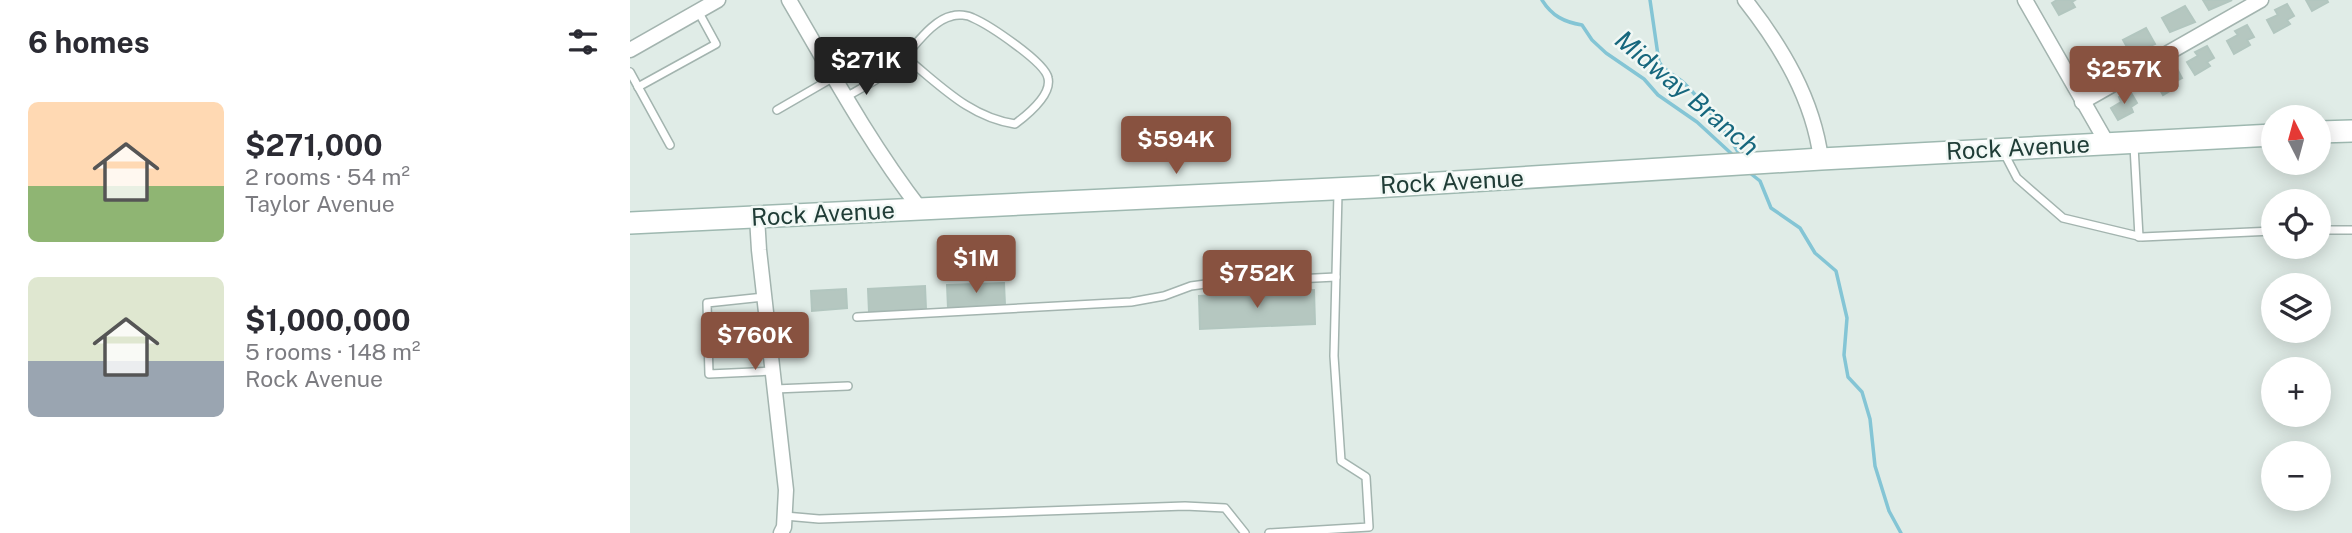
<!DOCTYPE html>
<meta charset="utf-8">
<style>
:root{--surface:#fff;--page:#f2f2f3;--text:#2b2b33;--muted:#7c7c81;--accent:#885240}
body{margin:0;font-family:"Public Sans",sans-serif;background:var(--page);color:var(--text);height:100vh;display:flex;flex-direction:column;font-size:26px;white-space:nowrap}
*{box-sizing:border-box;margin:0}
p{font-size:23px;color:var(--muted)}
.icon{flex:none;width:38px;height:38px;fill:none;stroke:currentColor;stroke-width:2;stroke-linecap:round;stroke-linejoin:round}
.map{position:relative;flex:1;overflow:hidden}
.sheet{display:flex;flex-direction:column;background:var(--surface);width:630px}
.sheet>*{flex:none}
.needle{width:46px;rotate:354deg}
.tools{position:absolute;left:1631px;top:105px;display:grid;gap:14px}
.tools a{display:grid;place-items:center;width:70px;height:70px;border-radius:50%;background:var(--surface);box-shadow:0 4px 18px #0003;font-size:35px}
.price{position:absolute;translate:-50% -60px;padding:0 16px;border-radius:7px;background:var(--accent);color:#fff;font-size:23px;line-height:46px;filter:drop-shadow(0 2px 4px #0008)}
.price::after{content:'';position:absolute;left:50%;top:42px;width:21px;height:16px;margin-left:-10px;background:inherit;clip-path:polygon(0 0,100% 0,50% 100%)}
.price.current{background:#222;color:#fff}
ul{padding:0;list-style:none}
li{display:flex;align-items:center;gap:21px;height:175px;padding:0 28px}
li span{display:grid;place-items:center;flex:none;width:196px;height:140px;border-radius:10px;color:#555}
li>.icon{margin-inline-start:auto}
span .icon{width:84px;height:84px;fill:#fffc;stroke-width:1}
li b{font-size:30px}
h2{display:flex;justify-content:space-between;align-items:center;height:84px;padding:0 28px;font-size:30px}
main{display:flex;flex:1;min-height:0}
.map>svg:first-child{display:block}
</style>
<main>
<section class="sheet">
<h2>6 homes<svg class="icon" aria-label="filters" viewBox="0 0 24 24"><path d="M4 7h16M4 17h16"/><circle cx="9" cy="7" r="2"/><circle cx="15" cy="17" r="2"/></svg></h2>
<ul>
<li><span style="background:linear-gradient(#ffd9b3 60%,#8fb573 0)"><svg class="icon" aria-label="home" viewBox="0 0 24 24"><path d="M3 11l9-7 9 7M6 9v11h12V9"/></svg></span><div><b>$271,000</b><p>2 rooms · 54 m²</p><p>Taylor Avenue</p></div></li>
<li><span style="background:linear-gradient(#dfe7d0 60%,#9aa5b1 0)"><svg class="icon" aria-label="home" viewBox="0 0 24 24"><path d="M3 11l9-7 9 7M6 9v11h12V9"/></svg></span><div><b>$1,000,000</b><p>5 rooms · 148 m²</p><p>Rock Avenue</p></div></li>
</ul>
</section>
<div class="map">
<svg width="1722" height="533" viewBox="0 0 1722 533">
<rect width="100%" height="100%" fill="#e0ece7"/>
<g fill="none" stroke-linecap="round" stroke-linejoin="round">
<g stroke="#84c5d5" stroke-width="3.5">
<path d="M912 0C922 16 934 22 952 25L962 40 976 53 1014 79 1028 95 1067 122 1105 157"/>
<path d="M1020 0 1029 62C1035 72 1045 75 1054 83 1071 100 1101 136 1111 158"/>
<path d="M1120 173 1130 181 1141 208 1170 228 1185 253 1206 271 1217 318 1214 355 1218 377 1232 392 1240 419 1245 466 1259 511 1271 533"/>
</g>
</g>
<g fill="#b5c7c0" stroke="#b2c6bf" stroke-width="2">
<path d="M1427 0H1445L1442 2 1445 7 1429 15 1422 3Z"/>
<path d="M1573 0H1602L1579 10Z"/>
<path d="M1676 0H1697L1698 2 1682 11Z"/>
<path d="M1657 4 1664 16 1657 20 1660 24 1644 33 1637 20 1648 15 1645 10Z"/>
<path d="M1555 6 1565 22 1540 32 1532 18Z"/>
<path d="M1617 25 1624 37 1617 40 1620 45 1604 54 1597 41 1608 35 1605 31Z"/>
<path d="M1516 28 1525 44 1501 54 1493 40Z"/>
<path d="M1577 46 1584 58 1577 62 1580 66 1565 75 1557 62 1568 56 1565 52Z"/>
<path d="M1479 48 1488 65 1464 75 1456 61Z"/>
<path d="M1545 65 1552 78 1546 81 1548 86 1533 95 1526 82 1536 76 1534 72Z"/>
<path d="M1500 91 1507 103 1501 107 1503 112 1488 120 1481 108 1491 102 1489 97Z"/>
<path d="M374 283 375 305 318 308 317 285Z"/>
<path d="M295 286 296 309 239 312 238 289Z"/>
<path d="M216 289 217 308 182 311 181 291Z"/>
<path d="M684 290 685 324 570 329 569 296Z"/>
</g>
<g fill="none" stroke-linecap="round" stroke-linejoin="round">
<defs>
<g id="lane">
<path d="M0 72 40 145"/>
<path d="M8 87 86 44 68 11"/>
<path d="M216 97C230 89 245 81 258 72 279 57 298 21 322 16 328 14 338 15 343 18 359 25 415 62 418 78 422 95 397 115 385 124 339 117 310 85 275 57"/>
<path d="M147 110 204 77"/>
<path d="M1504 146 1509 237"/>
<path d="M1373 151 1387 178 1433 218 1512 237 1643 231"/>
<path d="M1689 230H1722"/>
<path d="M134 297 77 303 79 374 142 371"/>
<path d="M227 317 501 302 534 296 561 286 583 283 706 277"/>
<path d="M145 389 218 386"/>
<path d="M155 516 189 519 555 506 595 508 615 533"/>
<path d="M639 533 739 527 736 477 711 461 704 356 708 193"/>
</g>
<g id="street">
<path d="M159 0C201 72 240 144 291 210"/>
<path d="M1115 0C1152 47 1183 99 1191 159"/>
<path d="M1395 0 1477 143"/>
<path d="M0 50 88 0"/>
<path d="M1452 102 1631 0"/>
<path d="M127 217 129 250 156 490 154 527 151 533"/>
</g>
<g id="secondary">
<path d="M1689 132 1722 131"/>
<path d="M0 223 744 187 1191 159 1643 135"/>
</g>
</defs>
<use href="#lane" stroke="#a3b4af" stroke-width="10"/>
<use href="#street" stroke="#a3b4af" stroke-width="17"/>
<use href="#secondary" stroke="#9eb8b0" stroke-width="24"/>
<use href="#lane" stroke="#fff" stroke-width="7"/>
<use href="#street" stroke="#fff" stroke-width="14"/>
<use href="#secondary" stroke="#fff" stroke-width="21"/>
</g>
<g text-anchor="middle" stroke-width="5" stroke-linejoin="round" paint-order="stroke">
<g font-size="24" fill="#203d37" stroke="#f1f8f5">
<text transform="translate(1388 148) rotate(-3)" y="8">Rock Avenue</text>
<text transform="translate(822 182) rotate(-3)" y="8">Rock Avenue</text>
<text transform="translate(193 214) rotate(-3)" y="8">Rock Avenue</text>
</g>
<g font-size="26" font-style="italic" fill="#16677d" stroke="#f1f8f5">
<text transform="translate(1057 93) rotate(40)" y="9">Midway Branch</text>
</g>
</g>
</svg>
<div class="tools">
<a><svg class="needle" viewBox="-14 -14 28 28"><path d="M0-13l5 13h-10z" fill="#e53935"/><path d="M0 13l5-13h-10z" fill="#7c7c81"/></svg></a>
<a><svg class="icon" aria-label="locate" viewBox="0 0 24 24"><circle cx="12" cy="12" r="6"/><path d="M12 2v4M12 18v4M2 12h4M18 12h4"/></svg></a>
<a><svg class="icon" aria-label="layers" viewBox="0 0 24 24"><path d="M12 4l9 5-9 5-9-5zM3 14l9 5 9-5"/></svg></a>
<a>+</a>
<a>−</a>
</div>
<b class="price current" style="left:236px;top:97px">$271K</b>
<b class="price" style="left:1494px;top:106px">$257K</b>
<b class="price" style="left:546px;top:176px">$594K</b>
<b class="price" style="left:346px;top:295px">$1M</b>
<b class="price" style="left:627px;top:310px">$752K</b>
<b class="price" style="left:125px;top:372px">$760K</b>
</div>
</main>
